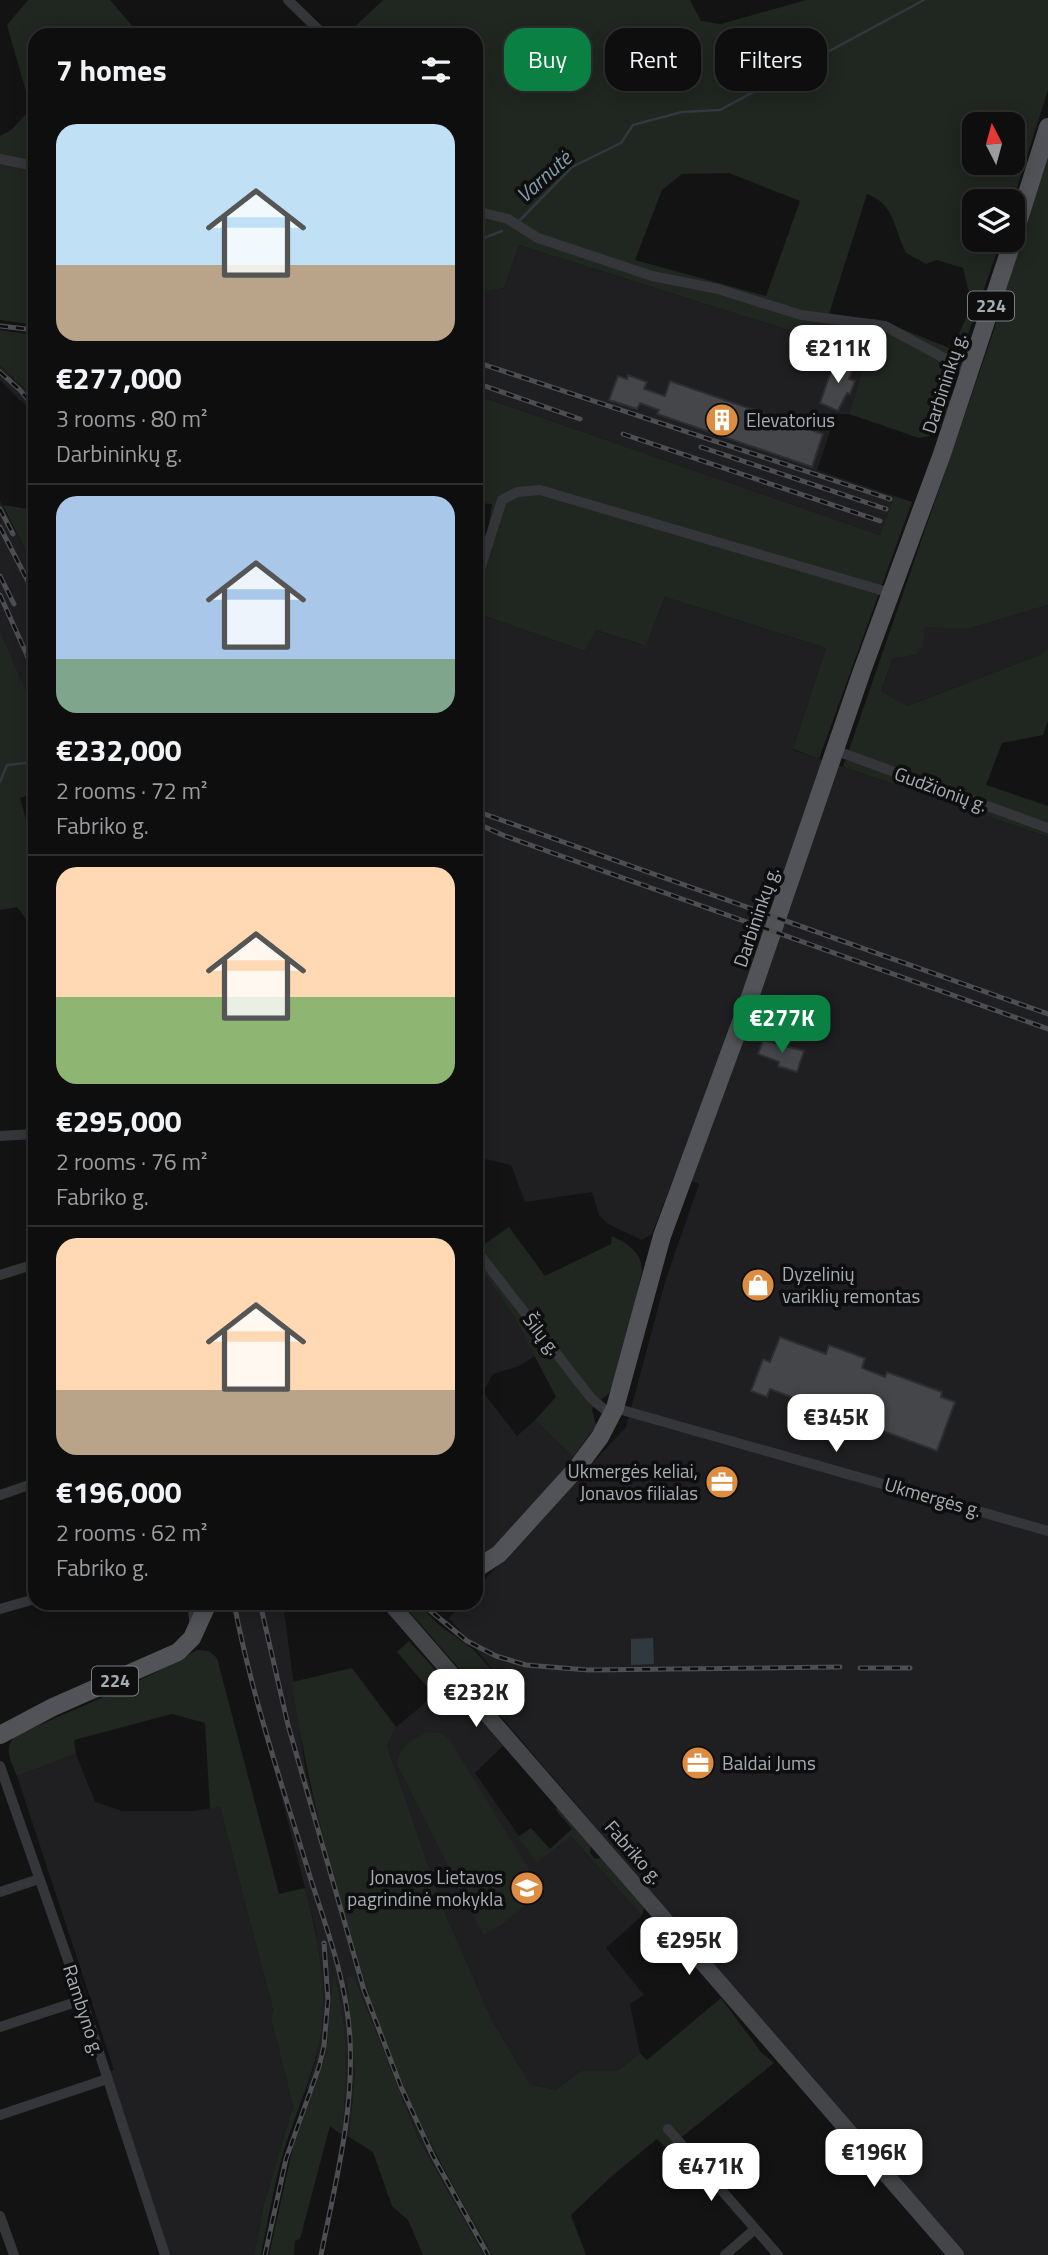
<!DOCTYPE html>
<meta charset="utf-8">
<style>
:root{--surface:#0e0e0f;--page:#1c1c1d;--text:#f1f3f6;--muted:#9b9c9e;--line:#2e2e2f;--accent:#0b8043}
body{margin:0;font-family:"Titillium Web",sans-serif;background:var(--page);color:var(--text);height:100vh;display:flex;flex-direction:column;font-size:26px;white-space:nowrap}
*{box-sizing:border-box;margin:0}
p{font-size:23px;color:var(--muted)}
.icon{flex:none;width:38px;height:38px;fill:none;stroke:currentColor;stroke-width:2;stroke-linecap:round;stroke-linejoin:round}
.map{position:relative;flex:1;overflow:hidden}
.panel{position:absolute;left:28px;top:28px;width:455px;height:1582px;display:flex;flex-direction:column;background:var(--surface);border-radius:21px;box-shadow:0 4px 18px #0003,0 0 0 2px var(--line)}
.panel>*{flex:none}
.hud{position:absolute;left:504px;top:28px;width:438px;height:63px;display:flex;gap:14px}
.needle{width:46px;rotate:354deg}
.buttons{position:absolute;left:962px;top:112px;display:grid;gap:14px}
.buttons a{display:grid;place-items:center;width:63px;height:63px;border-radius:14px;background:var(--surface);box-shadow:0 4px 18px #0003,0 0 0 2px var(--line);font-size:35px}
.price{position:absolute;translate:-50% -60px;padding:0 16px;border-radius:14px;background:#fff;color:#222;font-size:23px;line-height:46px;filter:drop-shadow(0 2px 4px #0008)}
.price::after{content:'';position:absolute;left:50%;top:42px;width:21px;height:16px;margin-left:-10px;background:inherit;clip-path:polygon(0 0,100% 0,50% 100%)}
.price.selected{background:var(--accent);color:#fff}
ul{padding:0;list-style:none}
li{display:grid;align-content:center;gap:14px;height:371px;padding:0 28px}
li+li{border-top:2px solid var(--line)}
li span{display:grid;place-items:center;height:217px;border-radius:21px;color:#555}
li>.icon{margin-inline-start:auto}
span .icon{width:126px;height:126px;fill:#fffc;stroke-width:1}
li b{font-size:30px}
h2{display:flex;justify-content:space-between;align-items:center;height:84px;padding:0 28px;font-size:30px}
.chip{padding:0 24px;border-radius:21px;background:var(--surface);box-shadow:0 4px 18px #0003,0 0 0 2px var(--line);font-size:24px;line-height:63px}
.chip.selected{background:var(--accent);color:#fff}
.map>svg:first-child{display:block}
</style>
<div class="map">
<svg width="1048" height="2255" viewBox="0 0 1048 2255">
<rect width="100%" height="100%" fill="#131314"/>
<g fill="#1f1f21">
<path d="M519 245 867 355 849 414H836L817 470 894 496 880 535 476 395V294L504 288Z"/>
<path d="M0 365 35 399V415L0 380Z"/>
<path d="M0 501 35 570V711L0 631Z"/>
<path d="M665 597 826 648 793 750 1048 837V2255H965L714 1968 708 1953 658 1900 504 1720 523 1705 449 1618 463 1603H476V1589L626 1427 665 1282 699 1184 675 1174 652 1234 642 1240 608 1224 599 1215 592 1192 525 1202 511 1165 476 1157V613L585 651 595 630 646 646Z"/>
<path d="M1048 605V647L1041 654 908 706 881 691 893 658 916 655 925 626 967 629Z"/>
<path d="M476 1262 513 1315 535 1356 519 1366 493 1374 483 1392 517 1436 535 1420 573 1457 533 1507 487 1554 476 1560Z"/>
<path d="M231 1603H283L305 1768 341 1905 363 1973 411 2104 440 2164 493 2255H484L418 2138 354 1976 355 2072 349 2137 342 2135 345 2095 344 2029 333 1976 326 2056 312 2099 307 2088 316 2060 323 2017 321 1965 315 1926Z"/>
<path d="M448 1684 503 1746 475 1773 537 1862 571 1836 642 1916 606 1948 644 1995 630 2004 640 2053 617 2071H581L556 2090 530 2084 493 2022 445 1913 387 1746 396 1727Z"/>
<path d="M76 1754 95 1802 123 1811H194L220 1807 273 2010 271 2018 293 2106 264 2203 254 2255H169L108 2072 114 2070 17 1776Z"/>
</g>
<g fill="#202620" fill-rule="evenodd">
<path d="M28 0H110L140 35H35V325L0 320V136L11 130 31 109 7 25Z"/>
<path d="M383 0H690L701 21 721 24 806 0H1048V90L1013 201H975V240H1001L964 346 959 353 951 355C950 366 953 372 953 382 953 399 944 421 936 435L919 438 849 414 867 355 519 245 504 288 476 294V35H346ZM975 124H1013V163H975ZM729 173 800 201 766 296 635 260 662 190 682 174ZM867 194C895 204 894 230 906 253L926 264 937 260 963 268 972 305 952 349 877 319 828 317Z"/>
<path d="M1048 150V605L967 629 925 627 922 647 916 655 893 658 881 691 908 706 1041 654 1048 647V721L1043 735 1002 743 986 785 1048 806V837L843 767 992 336Z"/>
<path d="M0 330 35 335V399L0 365Z"/>
<path d="M476 395 880 535 894 496 912 502 819 759 793 749 826 648 665 597 646 646 596 630 585 651 476 613V576L487 538 492 504 476 503Z"/>
<path d="M3 505 29 509 35 520V570Z"/>
<path d="M0 631 35 711V793L20 798 35 852V930L17 907 0 910Z"/>
<path d="M509 1227 545 1276 611 1244 612 1236C628 1244 642 1252 642 1271 635 1301 625 1367 611 1390 606 1398 598 1399 592 1409L596 1426 573 1457 535 1420 556 1397 513 1315 476 1262V1250Z"/>
<path d="M402 1603H417L439 1625 474 1650 523 1705 504 1720Z"/>
<path d="M409 1641 448 1684 434 1695 397 1652Z"/>
<path d="M197 1650 209 1651 217 1658 279 1894 305 1888C316 1929 325 1972 323 2015 320 2063 298 2105 284 2150 274 2184 268 2220 261 2255H254L264 2203 293 2106 271 2018 273 2010 220 1807 210 1809 205 1723 172 1714 74 1740 76 1754 17 1776C11 1761 3 1749 15 1736 76 1708 140 1684 197 1650Z"/>
<path d="M352 1668 396 1727 387 1746 445 1913 493 2022 530 2084 556 2090 581 2071H617L640 2053 647 2060 721 1998 761 2052 774 2063 667 2149 657 2139 612 2176 571 2215 586 2255H493C464 2206 436 2157 412 2105 389 2055 372 2003 355 1950 328 1862 305 1774 292 1682Z"/>
<path d="M427 1732 441 1733 449 1739 538 1884 536 1897 501 1925 483 1935 398 1766C397 1746 412 1741 427 1732Z"/>
<path d="M558 1808 591 1846 590 1853 595 1859 601 1858 644 1908 642 1916 571 1836 537 1863 518 1837 531 1828 550 1849 572 1829 555 1809Z"/>
<path d="M333 1973C350 2024 347 2082 342 2135L330 2126 300 2239 295 2241 294 2255H269L293 2147 326 2056Z"/>
<path d="M354 1976 418 2138 484 2255H423L408 2220 392 2206 373 2152 349 2137 355 2072 347 1977Z"/>
</g>
<path fill="#30393d" d="M653 1638 654 1664 631 1665V1639Z"/>
<g fill="none" stroke-linecap="round" stroke-linejoin="round">
<g stroke="#30393d" stroke-width="2.5">
<path d="M520 220 572 167 621 143 633 125 682 112 720 110 924 0"/>
<path d="M476 241 502 231"/>
<path d="M0 782 7 765 35 762"/>
</g>
</g>
<g fill="#454649" stroke="#2d2e30" stroke-width="2">
<path d="M835 360 854 366 849 379 855 381 850 394 847 393 838 411 820 403Z"/>
<path d="M628 375 647 382 644 389 665 396 670 381 823 434 812 467 657 414 659 410 640 403 637 409 609 400 618 376 627 379Z"/>
<path d="M763 1040 804 1051 797 1072 778 1066 779 1062 758 1054Z"/>
<path d="M780 1337 826 1354 829 1345 865 1358 862 1368 885 1377 887 1372 942 1392 941 1397 955 1402 937 1451 770 1389 767 1397 751 1391 763 1359 770 1362Z"/>
</g>
<g fill="none" stroke-linecap="round" stroke-linejoin="round">
<g stroke="#343639" stroke-width="10">
<path d="M288 0 324 35"/>
<path d="M0 159 35 166"/>
<path d="M476 211 508 219 538 238 652 276 718 289 801 315 885 326 970 372"/>
<path d="M476 582 502 500 517 492 540 490 891 593"/>
<path d="M834 750 1048 828"/>
<path d="M0 1136 35 1134"/>
<path d="M476 1250 591 1398 611 1415"/>
<path d="M0 1275 35 1264"/>
<path d="M615 1408 1048 1531"/>
<path d="M0 1495 35 1483"/>
<path d="M192 1603 195 1628"/>
<path d="M0 1609 35 1599"/>
<path d="M0 1766 82 2000 165 2255"/>
<path d="M0 1892 39 1879"/>
<path d="M0 2027 82 2000"/>
<path d="M0 2115 107 2079"/>
<path d="M668 2129 778 2255"/>
<path d="M0 2216 14 2255"/>
<path d="M725 2255 755 2229"/>
</g>
<path stroke="#434549" stroke-width="16" d="M390 1603 956 2255"/>
<g stroke="#515358" stroke-width="18">
<path d="M1013 238 1048 127"/>
<path d="M476 1569 499 1554 576 1469 600 1437 615 1408 662 1236 749 1000 862 671 942 454 1013 240"/>
<path d="M0 1735 53 1707 178 1652 192 1638 208 1603"/>
</g>
<defs>
<g id="rail">
<path d="M0 326 35 330"/>
<path d="M476 362 890 499"/>
<path d="M0 372 20 390 35 408"/>
<path d="M476 383 580 419"/>
<path d="M623 434 880 521"/>
<path d="M701 447 886 509"/>
<path d="M0 509 13 534"/>
<path d="M0 527 35 595"/>
<path d="M0 576 14 604"/>
<path d="M0 595 35 673"/>
<path d="M476 811 1048 1014"/>
<path d="M476 823 505 836 1048 1029"/>
<path d="M234 1603C252 1697 283 1788 311 1880 328 1932 347 1984 350 2039 354 2113 335 2184 321 2255"/>
<path d="M260 1603 288 1725 364 1990 401 2087 433 2156 488 2255"/>
<path d="M421 1603 467 1641 496 1656 526 1665 588 1670 840 1667"/>
<path d="M860 1668H910"/>
<path d="M265 2255 286 2159 319 2067 324 2046 328 1999 324 1943"/>
</g>
</defs>
<use href="#rail" stroke="#4c4e52" stroke-width="5"/>
<use href="#rail" stroke="#0e0e0f" stroke-width="2.5" stroke-dasharray="8" stroke-linecap="butt"/>
</g>
<defs>
<symbol id="building-disc" viewBox="-11 -11 22 22"><circle r="9.5" fill="#dd8d42" stroke="#0e0e0f"/><path d="M-4-6H4V6H1V3H-1V6H-4ZM-2.5-4.3h1.7v1.8h-1.7ZM.8-4.3h1.7v1.8H.8ZM-2.5-1h1.7V.8h-1.7ZM.8-1h1.7V.8H.8Z" fill="#fff"/></symbol>
<symbol id="shop-disc" viewBox="-11 -11 22 22"><circle r="9.5" fill="#dd8d42" stroke="#0e0e0f"/><path d="M-5-2.5h2.3a2.7 3.5 0 0 1 5.4 0H5L5.5 6h-11ZM-1.5-2.5h3a1.5 2.3 0 0 0-3 0Z" fill="#fff"/></symbol>
<symbol id="office-disc" viewBox="-11 -11 22 22"><circle r="9.5" fill="#dd8d42" stroke="#0e0e0f"/><path d="M-6-3h4V-5.5h4V-3h4V5H-6ZM-1-4.5V-3h2v-1.5ZM-6 0V1H6V0Z" fill="#fff"/></symbol>
<symbol id="school-disc" viewBox="-11 -11 22 22"><circle r="9.5" fill="#dd8d42" stroke="#0e0e0f"/><path d="M0-5L7-2L0 1L-7-2ZM-4 1L0 2.5L4 1V4Q0 6-4 4Z" fill="#fff"/></symbol>
</defs>
<g fill-rule="evenodd">
<use href="#building-disc" x="703" y="401" width="38" height="38"/>
<use href="#shop-disc" x="739" y="1266" width="38" height="38"/>
<use href="#office-disc" x="703" y="1463" width="38" height="38"/>
<use href="#office-disc" x="679" y="1744" width="38" height="38"/>
<use href="#school-disc" x="508" y="1869" width="38" height="38"/>
</g>
<g text-anchor="middle" stroke-width="7" stroke-linejoin="round" paint-order="stroke">
<g fill="#0e0e0f" stroke="#787d82" stroke-width="2">
<rect x="968" y="291.5" width="46" height="29" rx="5"/>
<rect x="92" y="1666.5" width="46" height="29" rx="5"/>
</g>
<g font-size="18" font-weight="bold" fill="#a6acb3">
<text x="991" y="312">224</text>
<text x="115" y="1687">224</text>
</g>
<g font-size="19" fill="#a6acb3" stroke="#0e0e0f">
<text transform="translate(944 383) rotate(-72)" y="7">Darbininkų g.</text>
<text transform="translate(941 789) rotate(20)" y="7">Gudžionių g.</text>
<text transform="translate(756 917) rotate(-71)" y="7">Darbininkų g.</text>
<text transform="translate(542 1334) rotate(52)" y="7">Šilų g.</text>
<text transform="translate(933 1497) rotate(16)" y="7">Ukmergės g.</text>
<text transform="translate(634 1852) rotate(49)" y="7">Fabriko g.</text>
<text transform="translate(84 2010) rotate(72)" y="7">Rambyno g.</text>
</g>
<g font-size="19" fill="#a6acb3" stroke="#0e0e0f" text-anchor="start">
<text x="746" y="427">Elevatorius</text>
<text x="782" y="1281">Dyzelinių<tspan x="782" dy="22">variklių remontas</tspan></text>
<text x="698" y="1478" text-anchor="end">Ukmergės keliai,<tspan x="698" dy="22">Jonavos filialas</tspan></text>
<text x="722" y="1770">Baldai Jums</text>
<text x="503" y="1884" text-anchor="end">Jonavos Lietavos<tspan x="503" dy="22">pagrindinė mokykla</tspan></text>
</g>
<g font-size="21" font-style="italic" fill="#809fab" stroke="#0e0e0f">
<text transform="translate(544 177) rotate(-42)" y="7">Varnutė</text>
</g>
</g>
</svg>
<div class="buttons">
<a><svg class="needle" viewBox="-14 -14 28 28"><path d="M0-13l5 13h-10z" fill="#e53935"/><path d="M0 13l5-13h-10z" fill="#9b9c9e"/></svg></a>
<a><svg class="icon" aria-label="layers" viewBox="0 0 24 24"><path d="M12 4l9 5-9 5-9-5zM3 14l9 5 9-5"/></svg></a>
</div>
<b class="price" style="left:838px;top:385px">€211K</b>
<b class="price selected" style="left:782px;top:1055px">€277K</b>
<b class="price" style="left:836px;top:1454px">€345K</b>
<b class="price" style="left:476px;top:1729px">€232K</b>
<b class="price" style="left:689px;top:1977px">€295K</b>
<b class="price" style="left:874px;top:2189px">€196K</b>
<b class="price" style="left:711px;top:2203px">€471K</b>
<div class="hud">
<a class="chip selected">Buy</a>
<a class="chip">Rent</a>
<a class="chip">Filters</a>
</div>
<section class="panel">
<h2>7 homes<svg class="icon" aria-label="filters" viewBox="0 0 24 24"><path d="M4 7h16M4 17h16"/><circle cx="9" cy="7" r="2"/><circle cx="15" cy="17" r="2"/></svg></h2>
<ul>
<li><span style="background:linear-gradient(#bfe0f5 65%,#b9a48a 0)"><svg class="icon" aria-label="home" viewBox="0 0 24 24"><path d="M3 11l9-7 9 7M6 9v11h12V9"/></svg></span><div><b>€277,000</b><p>3 rooms · 80 m²</p><p>Darbininkų g.</p></div></li>
<li><span style="background:linear-gradient(#a9c7e8 75%,#7fa58c 0)"><svg class="icon" aria-label="home" viewBox="0 0 24 24"><path d="M3 11l9-7 9 7M6 9v11h12V9"/></svg></span><div><b>€232,000</b><p>2 rooms · 72 m²</p><p>Fabriko g.</p></div></li>
<li><span style="background:linear-gradient(#ffd9b3 60%,#8fb573 0)"><svg class="icon" aria-label="home" viewBox="0 0 24 24"><path d="M3 11l9-7 9 7M6 9v11h12V9"/></svg></span><div><b>€295,000</b><p>2 rooms · 76 m²</p><p>Fabriko g.</p></div></li>
<li><span style="background:linear-gradient(#ffd9b3 70%,#b9a48a 0)"><svg class="icon" aria-label="home" viewBox="0 0 24 24"><path d="M3 11l9-7 9 7M6 9v11h12V9"/></svg></span><div><b>€196,000</b><p>2 rooms · 62 m²</p><p>Fabriko g.</p></div></li>
</ul>
</section>
</div>
